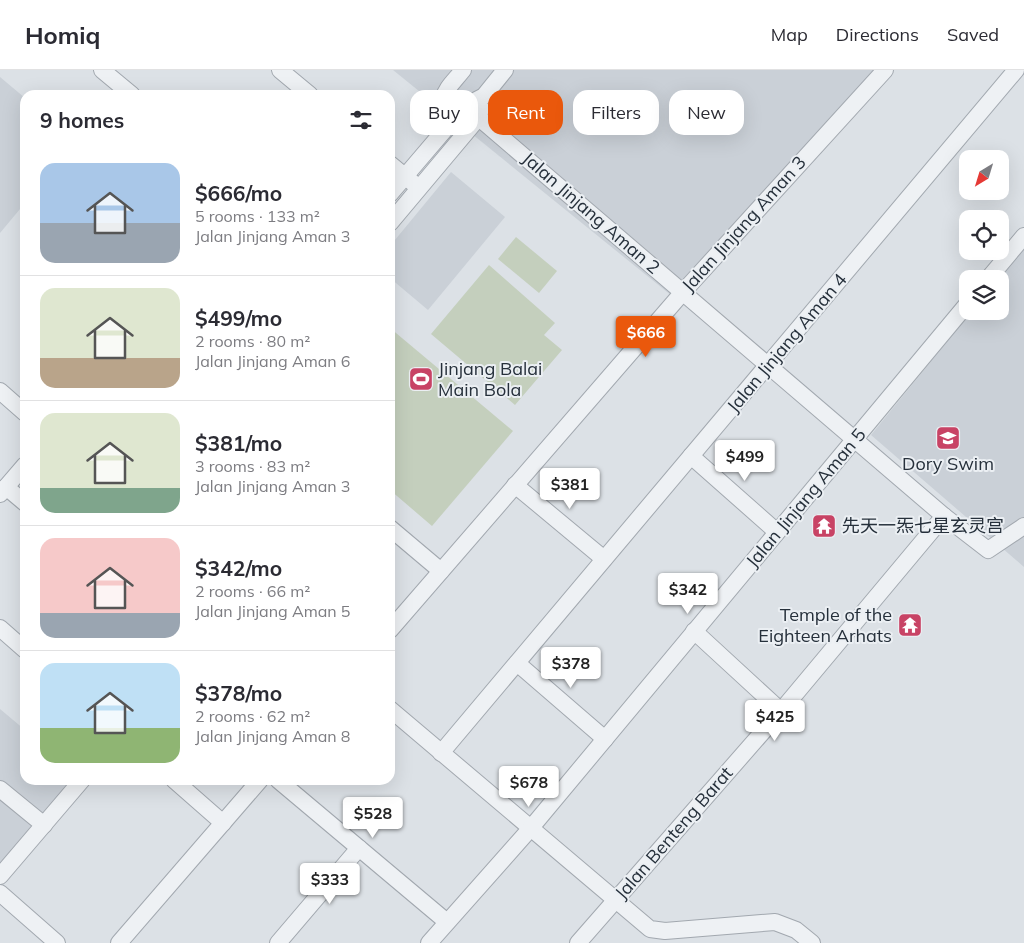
<!DOCTYPE html>
<meta charset="utf-8">
<style>
:root{--surface:#fff;--page:#f7f7f7;--text:#2b2b33;--muted:#7c7c81;--line:#e1e1e2;--accent:#ea580c}
body{margin:0;font-family:Mulish,"Noto Sans SC",sans-serif;background:var(--page);color:var(--text);height:100vh;display:flex;flex-direction:column;font-size:19px;white-space:nowrap}
*{box-sizing:border-box;margin:0}
p{font-size:16px;color:var(--muted)}
.icon{flex:none;width:28px;height:28px;fill:none;stroke:currentColor;stroke-width:2;stroke-linecap:round;stroke-linejoin:round}
.map{position:relative;flex:1;overflow:hidden}
.details{position:absolute;left:20px;top:20px;width:375px;height:695px;display:flex;flex-direction:column;background:var(--surface);border-radius:15px;box-shadow:0 5px 20px #0002}
.details>*{flex:none}
.guide{position:absolute;left:410px;top:20px;width:475px;height:45px;display:flex;gap:10px}
.needle{width:32px;rotate:218deg}
.tools{position:absolute;left:959px;top:80px;display:grid;gap:10px}
.tools a{display:grid;place-items:center;width:50px;height:50px;border-radius:10px;background:var(--surface);box-shadow:0 5px 20px #0002;font-size:25px}
.price{position:absolute;translate:-50% -42px;padding:0 11px;border-radius:5px;background:#fff;color:#222;font-size:16px;line-height:32px;filter:drop-shadow(0 1px 2px #0008)}
.price::after{content:'';position:absolute;left:50%;top:30px;width:15px;height:11px;margin-left:-8px;background:inherit;clip-path:polygon(0 0,100% 0,50% 100%)}
.price.selected{background:var(--accent);color:#fff}
ul{padding:0;list-style:none}
li{display:flex;align-items:center;gap:15px;height:125px;padding:0 20px}
li+li{border-top:1px solid var(--line)}
li span{display:grid;place-items:center;flex:none;width:140px;height:100px;border-radius:15px;color:#555}
li>.icon{margin-inline-start:auto}
span .icon{width:60px;height:60px;fill:#fffc;stroke-width:1}
li b{font-size:21px}
h2{display:flex;justify-content:space-between;align-items:center;height:60px;padding:0 20px;font-size:21px}
.pill{padding:0 18px;border-radius:15px;background:var(--surface);box-shadow:0 5px 20px #0002;font-size:18px;line-height:45px}
.pill.selected{background:var(--accent);color:#fff}
header{display:flex;align-items:center;gap:30px;box-sizing:border-box;height:70px;padding:0 25px;background:var(--surface);border-bottom:1px solid var(--line)}
header strong{font-size:24px}
nav{display:flex;gap:28px;margin-inline-start:auto;font-size:18px}
.map>svg:first-child{display:block}
</style>
<header>
<strong>Homiq</strong>
<nav><a>Map</a><a>Directions</a><a>Saved</a></nav>
</header>
<div class="map">
<svg width="1024" height="873" viewBox="0 0 1024 873">
<rect width="100%" height="100%" fill="#dce1e6"/>
<g fill="#cad0d7">
<path d="M393 0H881L672 226Z"/>
<path d="M0 7 25 28V133L0 163Z"/>
<path d="M451 102 505 147 428 240 390 208V176Z"/>
<path d="M1024 178V497L871 365 972 241H1000L999 209Z"/>
<path d="M0 639 25 660V710H74L0 798Z"/>
</g>
<g fill="#c4cfbd">
<path d="M516 167 557 201 539 223 498 189Z"/>
<path d="M489 195 555 253 544 265 562 280 515 335 431 264Z"/>
<path d="M390 258 513 361 432 456 390 420Z"/>
</g>
<g fill="none" stroke-linecap="round" stroke-linejoin="round">
<defs>
<g id="minor">
<path d="M102 0 132 25"/>
<path d="M280 0 310 25"/>
<path d="M465 36 944 446 988 480 1024 456"/>
<path d="M454 49C434 27 447 20 463 0"/>
<path d="M390 94 413 113"/>
<path d="M390 124 465 36 484 26 505 0"/>
<path d="M390 153 479 47 481 38"/>
<path d="M988 209 1024 166"/>
<path d="M0 321 25 343"/>
<path d="M691 386 777 462"/>
<path d="M515 415 604 489"/>
<path d="M6 417 25 433"/>
<path d="M0 424 25 395"/>
<path d="M390 458 441 501"/>
<path d="M0 558 25 580"/>
<path d="M390 560 683 222 885 0"/>
<path d="M694 561 781 641"/>
<path d="M517 593 605 669"/>
<path d="M390 639 650 859 665 861 775 852 796 860 812 873"/>
<path d="M441 683 1016 0"/>
<path d="M174 710 223 753"/>
<path d="M278 710 447 852"/>
<path d="M0 719 44 755"/>
<path d="M0 806 82 710"/>
<path d="M0 823 57 873"/>
<path d="M119 873 260 710"/>
<path d="M278 873 359 778"/>
<path d="M429 873 530 759 968 233"/>
<path d="M578 873 781 641 944 446"/>
</g>
</defs>
<use href="#minor" stroke="#a2a8af" stroke-width="18"/>
<use href="#minor" stroke="#eef1f4" stroke-width="16"/>
</g>
<defs>
<symbol id="stadium-square" viewBox="-11 -11 22 22"><rect x="-9" y="-9" width="18" height="18" rx="4" fill="#c84365" stroke="#ebeff3"/><path d="M0-5a6.5 5 0 1 0 0 10a6.5 5 0 1 0 0-10ZM-3.5-1.8h7v3.6h-7Z" fill="#fff"/></symbol>
<symbol id="school-square" viewBox="-11 -11 22 22"><rect x="-9" y="-9" width="18" height="18" rx="4" fill="#c84365" stroke="#ebeff3"/><path d="M0-5L7-2L0 1L-7-2ZM-4 1L0 2.5L4 1V4Q0 6-4 4Z" fill="#fff"/></symbol>
<symbol id="temple-square" viewBox="-11 -11 22 22"><rect x="-9" y="-9" width="18" height="18" rx="4" fill="#c84365" stroke="#ebeff3"/><path d="M0-6L5-2H3V0L6.5 2.5H4V6H1.5V3h-3V6H-4V2.5H-6.5L-3 0V-2H-5Z" fill="#fff"/></symbol>
</defs>
<g fill-rule="evenodd">
<use href="#stadium-square" x="407" y="295" width="28" height="28"/>
<use href="#school-square" x="934" y="354" width="28" height="28"/>
<use href="#temple-square" x="810" y="442" width="28" height="28"/>
<use href="#temple-square" x="896" y="541" width="28" height="28"/>
</g>
<g text-anchor="middle" stroke-width="4" stroke-linejoin="round" paint-order="stroke">
<g font-size="18" fill="#26303b" stroke="#ebeff3">
<text transform="translate(591 143) rotate(41)" y="6">Jalan Jinjang Aman 2</text>
<text transform="translate(744 154) rotate(-48)" y="6">Jalan Jinjang Aman 3</text>
<text transform="translate(787 273) rotate(-50)" y="6">Jalan Jinjang Aman 4</text>
<text transform="translate(806 428) rotate(-50)" y="6">Jalan Jinjang Aman 5</text>
<text transform="translate(674 763) rotate(-49)" y="6">Jalan Benteng Barat</text>
</g>
<g font-size="18" fill="#26303b" stroke="#ebeff3" text-anchor="start">
<text x="438" y="305">Jinjang Balai<tspan x="438" dy="21">Main Bola</tspan></text>
<text x="948" y="400" text-anchor="middle">Dory Swim</text>
<text x="842" y="462">先天一炁七星玄灵宫</text>
<text x="892" y="551" text-anchor="end">Temple of the<tspan x="892" dy="21">Eighteen Arhats</tspan></text>
</g>
</g>
</svg>
<div class="tools">
<a><svg class="needle" viewBox="-14 -14 28 28"><path d="M0-13l5 13h-10z" fill="#e53935"/><path d="M0 13l5-13h-10z" fill="#7c7c81"/></svg></a>
<a><svg class="icon" aria-label="locate" viewBox="0 0 24 24"><circle cx="12" cy="12" r="6"/><path d="M12 2v4M12 18v4M2 12h4M18 12h4"/></svg></a>
<a><svg class="icon" aria-label="layers" viewBox="0 0 24 24"><path d="M12 4l9 5-9 5-9-5zM3 14l9 5 9-5"/></svg></a>
</div>
<b class="price selected" style="left:646px;top:288px">$666</b>
<b class="price" style="left:745px;top:412px">$499</b>
<b class="price" style="left:570px;top:440px">$381</b>
<b class="price" style="left:688px;top:545px">$342</b>
<b class="price" style="left:571px;top:619px">$378</b>
<b class="price" style="left:775px;top:672px">$425</b>
<b class="price" style="left:529px;top:738px">$678</b>
<b class="price" style="left:373px;top:769px">$528</b>
<b class="price" style="left:330px;top:835px">$333</b>
<div class="guide">
<a class="pill">Buy</a>
<a class="pill selected">Rent</a>
<a class="pill">Filters</a>
<a class="pill">New</a>
</div>
<section class="details">
<h2>9 homes<svg class="icon" aria-label="filters" viewBox="0 0 24 24"><path d="M4 7h16M4 17h16"/><circle cx="9" cy="7" r="2"/><circle cx="15" cy="17" r="2"/></svg></h2>
<ul>
<li><span style="background:linear-gradient(#a9c7e8 60%,#9aa5b1 0)"><svg class="icon" aria-label="home" viewBox="0 0 24 24"><path d="M3 11l9-7 9 7M6 9v11h12V9"/></svg></span><div><b>$666/mo</b><p>5 rooms · 133 m²</p><p>Jalan Jinjang Aman 3</p></div></li>
<li><span style="background:linear-gradient(#dfe7d0 70%,#b9a48a 0)"><svg class="icon" aria-label="home" viewBox="0 0 24 24"><path d="M3 11l9-7 9 7M6 9v11h12V9"/></svg></span><div><b>$499/mo</b><p>2 rooms · 80 m²</p><p>Jalan Jinjang Aman 6</p></div></li>
<li><span style="background:linear-gradient(#dfe7d0 75%,#7fa58c 0)"><svg class="icon" aria-label="home" viewBox="0 0 24 24"><path d="M3 11l9-7 9 7M6 9v11h12V9"/></svg></span><div><b>$381/mo</b><p>3 rooms · 83 m²</p><p>Jalan Jinjang Aman 3</p></div></li>
<li><span style="background:linear-gradient(#f6c9c9 75%,#9aa5b1 0)"><svg class="icon" aria-label="home" viewBox="0 0 24 24"><path d="M3 11l9-7 9 7M6 9v11h12V9"/></svg></span><div><b>$342/mo</b><p>2 rooms · 66 m²</p><p>Jalan Jinjang Aman 5</p></div></li>
<li><span style="background:linear-gradient(#bfe0f5 65%,#8fb573 0)"><svg class="icon" aria-label="home" viewBox="0 0 24 24"><path d="M3 11l9-7 9 7M6 9v11h12V9"/></svg></span><div><b>$378/mo</b><p>2 rooms · 62 m²</p><p>Jalan Jinjang Aman 8</p></div></li>
</ul>
</section>
</div>
